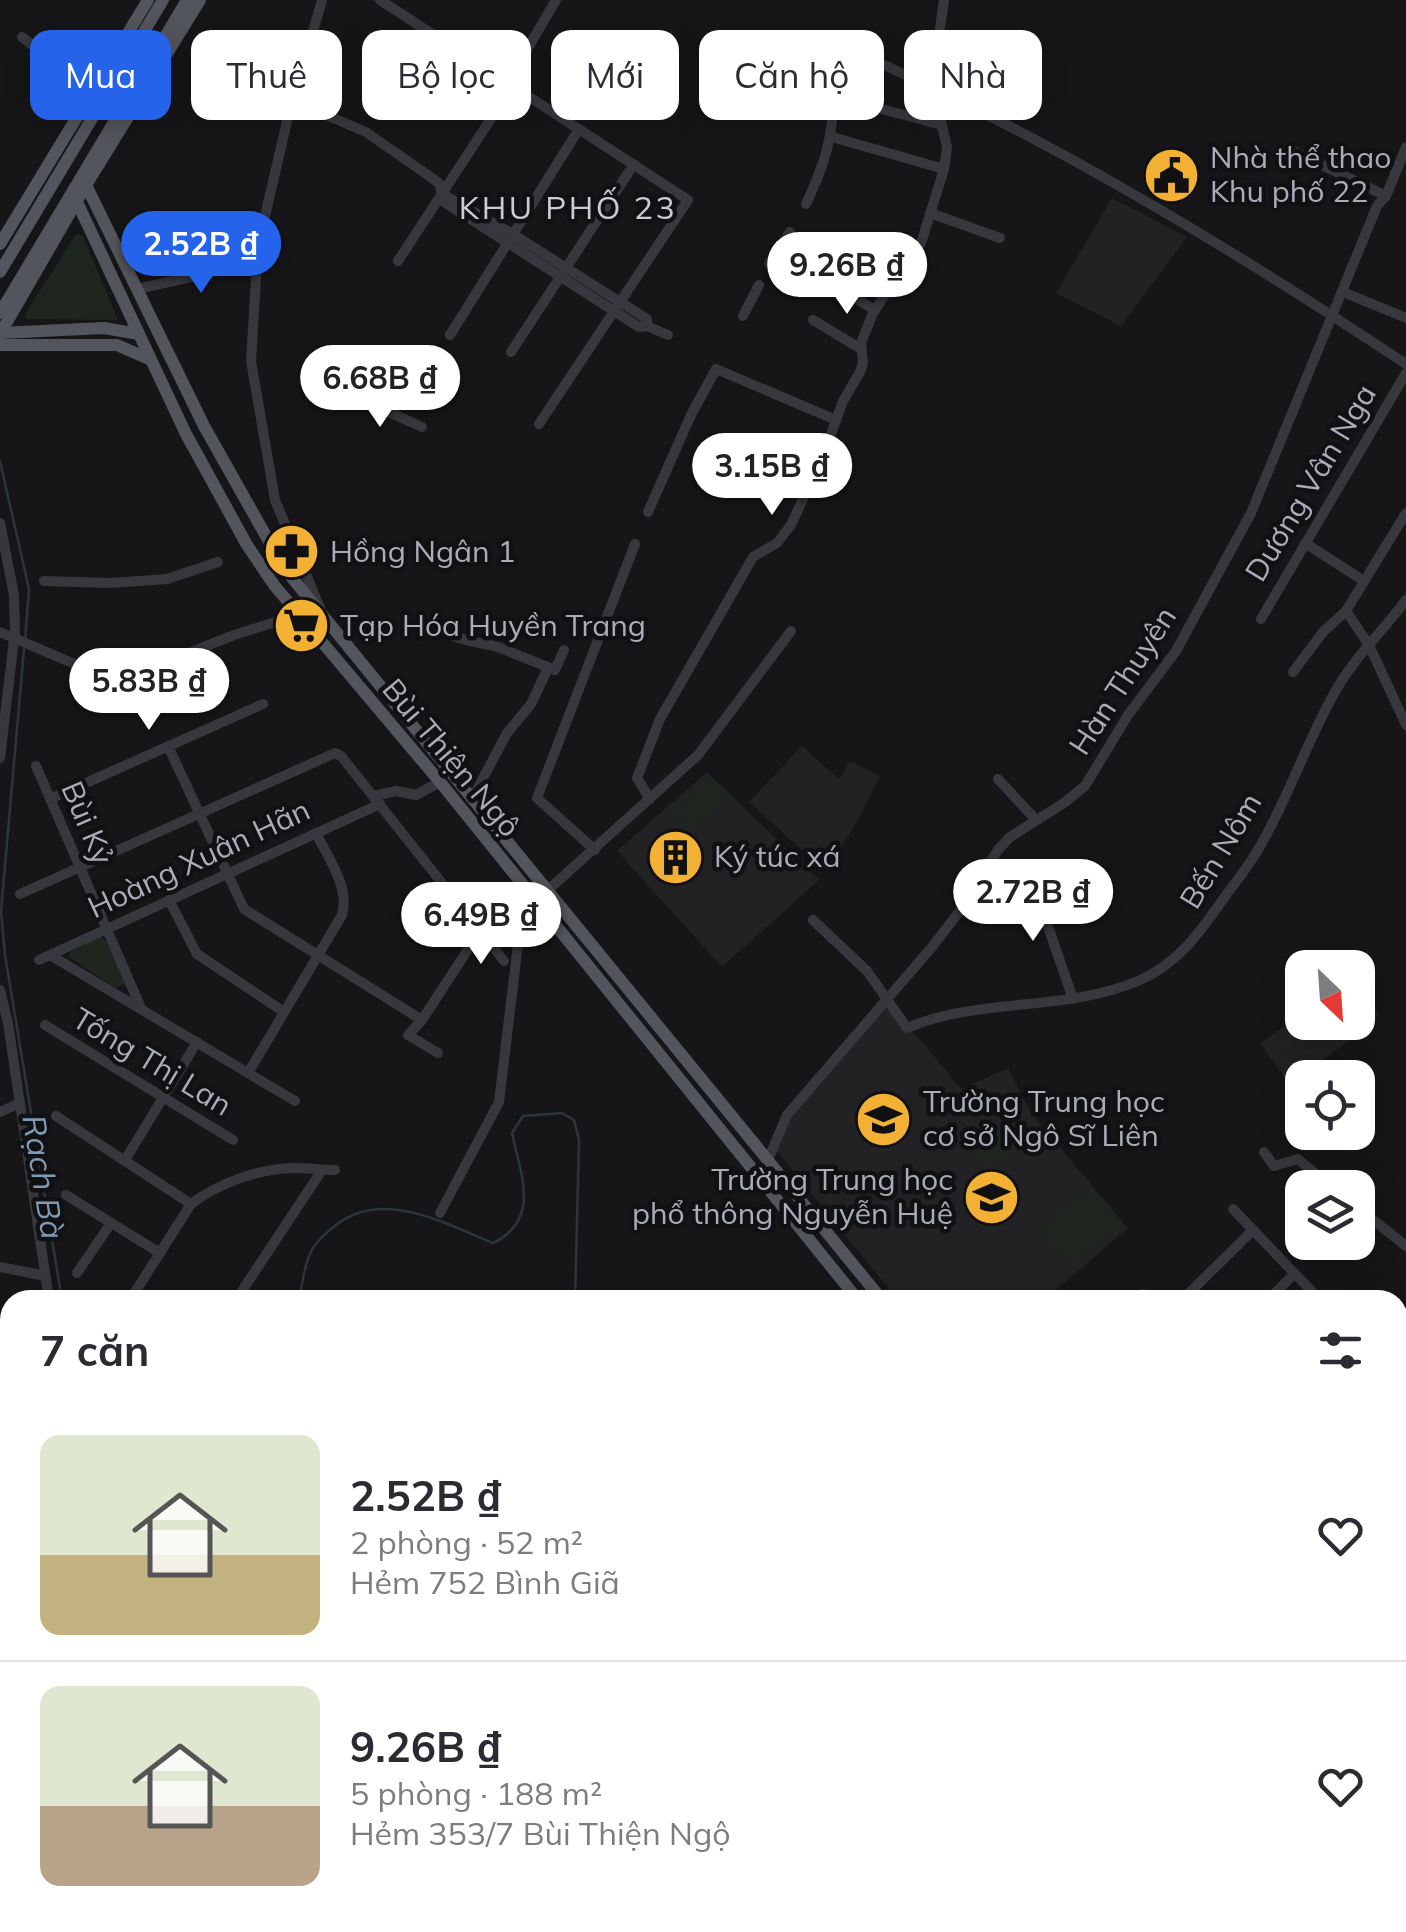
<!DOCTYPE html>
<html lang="vi">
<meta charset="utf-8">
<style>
:root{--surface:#fff;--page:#f7f7f7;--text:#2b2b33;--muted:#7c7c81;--line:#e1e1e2;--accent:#2563eb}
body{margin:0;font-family:Mulish,sans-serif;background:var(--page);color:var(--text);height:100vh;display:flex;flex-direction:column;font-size:38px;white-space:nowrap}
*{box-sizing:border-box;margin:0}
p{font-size:32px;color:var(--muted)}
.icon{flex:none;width:55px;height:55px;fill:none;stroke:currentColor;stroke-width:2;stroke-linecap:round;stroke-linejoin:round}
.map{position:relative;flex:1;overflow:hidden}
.panel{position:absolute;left:0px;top:1290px;width:1408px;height:642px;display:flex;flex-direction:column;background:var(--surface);border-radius:30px 30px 0 0;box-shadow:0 5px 25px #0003}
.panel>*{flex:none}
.guide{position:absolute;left:30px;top:30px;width:1348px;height:90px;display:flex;gap:20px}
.needle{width:65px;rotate:155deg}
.fabs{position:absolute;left:1285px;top:950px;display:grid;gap:20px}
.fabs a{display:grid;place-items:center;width:90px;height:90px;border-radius:20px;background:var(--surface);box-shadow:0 5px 25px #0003;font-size:50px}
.price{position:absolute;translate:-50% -85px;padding:0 22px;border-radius:35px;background:#fff;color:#222;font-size:32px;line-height:65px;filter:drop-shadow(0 2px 5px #0008)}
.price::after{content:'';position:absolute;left:50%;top:60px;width:30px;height:22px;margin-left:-15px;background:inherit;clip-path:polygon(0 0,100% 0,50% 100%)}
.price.selected{background:var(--accent);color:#fff}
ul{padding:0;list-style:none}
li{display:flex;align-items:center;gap:30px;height:250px;padding:0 40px}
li+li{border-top:2px solid var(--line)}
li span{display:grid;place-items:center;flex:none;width:280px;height:200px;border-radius:20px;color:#555}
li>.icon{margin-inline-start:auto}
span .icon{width:120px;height:120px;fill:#fffc;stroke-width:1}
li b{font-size:42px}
h2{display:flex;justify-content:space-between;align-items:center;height:120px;padding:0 40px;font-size:42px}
.chip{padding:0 35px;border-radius:20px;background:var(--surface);box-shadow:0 5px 25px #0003;font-size:35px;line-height:90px}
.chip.selected{background:var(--accent);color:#fff}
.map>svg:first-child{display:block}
</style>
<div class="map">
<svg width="1406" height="1932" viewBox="0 0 1406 1932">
<rect width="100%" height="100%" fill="#161618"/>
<g fill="#222225">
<path d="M1112 198 1187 237 1121 326 1056 293Z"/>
<path d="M802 746 839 779 850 761 880 776 857 822 825 871 749 802Z"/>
<path d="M707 772 819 880 722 967 617 851Z"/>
<path d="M1358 985 1379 1015 1353 1032 1355 1037 1289 1084 1260 1043 1302 1014V1022H1358Z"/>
<path d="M886 1008 924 1044 961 1089 1008 1068 1030 1112 1128 1228 1044 1300H898L776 1150 788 1122 810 1093Z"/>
<path d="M1406 1716V1932H1186L1196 1922H1398V1725Z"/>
</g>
<g fill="#1e261f">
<path d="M76 234 83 236 118 320 26 319V313Z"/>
<path d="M710 777 729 797 693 830 674 810Z"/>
<path d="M100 936 106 941 126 984 115 988 69 957 70 952Z"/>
<path d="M1006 1122 1022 1142 988 1168 973 1149Z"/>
<path d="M1091 1187 1121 1225 1069 1266 1039 1228Z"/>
<path d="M171 1923H234L240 1932H184Z"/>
</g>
<path fill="#2c353c" d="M566 1922H649V1923L638 1932H537L548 1924 555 1926Z"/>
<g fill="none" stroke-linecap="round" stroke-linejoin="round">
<g stroke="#2c353c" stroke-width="2.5">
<path d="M0 461 29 589 25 641"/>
<path d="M24 649 1 911 5 955 62 1300"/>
<path d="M299 1300C302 1285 304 1267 310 1254 315 1242 326 1233 336 1225 383 1188 446 1224 493 1243 541 1220 521 1175 512 1133L523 1116 562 1113 574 1120 579 1140 575 1300"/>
<path d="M0 1558 10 1547"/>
</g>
<g stroke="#37383d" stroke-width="10">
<path d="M380 0 688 200 539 424"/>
<path d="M22 37 92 91"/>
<path d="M837 44C1036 130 1225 244 1406 364"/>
<path d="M773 80 942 125"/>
<path d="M508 82 556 0"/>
<path d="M250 90 288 117"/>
<path d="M294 97 326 115 366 132 439 183 444 202 639 327 647 326 668 335"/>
<path d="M832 137 944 169"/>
<path d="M1287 148 1386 196"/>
<path d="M441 193 511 233 647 319V326"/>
<path d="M806 204C825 163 832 141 834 96"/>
<path d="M930 213 1000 238"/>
<path d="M398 261 513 85"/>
<path d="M859 261 894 281"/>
<path d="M769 264 790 232"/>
<path d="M798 264 875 310"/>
<path d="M137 289 255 263"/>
<path d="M1343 292 1406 318"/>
<path d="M743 316 759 285"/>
<path d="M813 320 861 349"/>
<path d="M450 335 579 129"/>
<path d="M511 352 634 164"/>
<path d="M353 396 422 427"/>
<path d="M648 512 691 415 716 369 836 420"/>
<path d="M0 523 14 595 15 631 0 758"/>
<path d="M1305 543 1364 581"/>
<path d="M44 581 111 583 167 579 218 562"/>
<path d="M320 608 275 500 251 361 258 246 288 117 322 0"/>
<path d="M1346 611 1369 645 1406 725"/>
<path d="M1261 619 1406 373"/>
<path d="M429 626 458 638 498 647 555 670 564 650"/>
<path d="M0 632 98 674 121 676 144 671 234 635 298 615"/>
<path d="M1293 672 1323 632 1346 611 1406 513"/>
<path d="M168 746 244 909 422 1020"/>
<path d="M36 766 141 1008"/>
<path d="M998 779 1036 820"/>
<path d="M374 796 396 791 416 795 440 782"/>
<path d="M473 797 507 733 531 704 548 668"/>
<path d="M50 799 263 704"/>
<path d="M650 799 637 778 660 719 753 557 777 543 791 525 824 453 843 401 860 372 863 363 861 343 873 313 894 281 915 258 922 240 944 169 947 147 938 109 934 70 944 0"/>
<path d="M595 850 537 798 635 544"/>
<path d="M1031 877 1073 999"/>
<path d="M548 890 698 755 791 631"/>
<path d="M20 894 335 753 341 756 504 961"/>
<path d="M169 900 197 954 284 1012"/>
<path d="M813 920 867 971 907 1028C981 997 1064 1012 1138 981 1178 964 1200 932 1224 898 1238 879 1252 862 1263 841 1290 793 1308 739 1336 690 1355 657 1383 631 1406 600"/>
<path d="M50 955 295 1101"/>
<path d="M39 960 380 804"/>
<path d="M0 990 8 1023 49 1300"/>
<path d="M45 1025 233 1140"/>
<path d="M438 1053 408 1035 422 1020 480 931 528 891"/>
<path d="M248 1073 342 915C350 887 328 858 316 833"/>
<path d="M0 1112 20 1103"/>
<path d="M56 1116 191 1204"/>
<path d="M1264 1152 1274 1166 1298 1159 1333 1188"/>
<path d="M125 1160 197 1042"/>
<path d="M767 1162 787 1115 932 947 962 908 998 850 1010 837 1064 803 1085 786 1128 715 1176 651 1251 513 1377 206 1386 196 1406 147"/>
<path d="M66 1195 160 1253"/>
<path d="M1358 1208 1406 1246"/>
<path d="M1233 1209 1320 1300"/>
<path d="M440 1213 499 1102 521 919 537 902"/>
<path d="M0 1267 45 1276"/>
<path d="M77 1273 111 1223"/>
<path d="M1143 1294 1149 1300"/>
<path d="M130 1300 191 1204C219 1183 260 1168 295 1168 309 1168 322 1170 335 1170"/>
<path d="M236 1300 322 1170"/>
<path d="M1182 1300 1253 1230"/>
<path d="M1268 1300 1294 1274"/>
<path d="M1398 1377 1406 1385"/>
<path d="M1398 1747 1406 1738"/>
<path d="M777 1922 789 1932"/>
<path d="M19 1932 26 1922"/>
<path d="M1211 1932 1221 1922"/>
</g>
<g stroke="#53555c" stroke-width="12">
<path d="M86 185 204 426 284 568 882 1300"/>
<path d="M77 202 186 434 247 545 274 585 440 782 858 1300"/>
<path d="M0 244 148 0"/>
<path d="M0 272 163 0"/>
<path d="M0 313 187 0"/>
<path d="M0 333 104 328 139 334"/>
<path d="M0 334 86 185 200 0"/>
<path d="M0 345H117L149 359"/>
<path d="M1398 1464 1406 1455"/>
<path d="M1398 1476 1406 1468"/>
<path d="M1398 1882 1406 1890"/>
<path d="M1398 1915 1406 1924"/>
<path d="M926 1932 935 1922"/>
<path d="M943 1932 953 1922"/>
</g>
</g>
<defs>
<symbol id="civic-disc" viewBox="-11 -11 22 22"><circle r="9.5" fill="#f2b134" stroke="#111113"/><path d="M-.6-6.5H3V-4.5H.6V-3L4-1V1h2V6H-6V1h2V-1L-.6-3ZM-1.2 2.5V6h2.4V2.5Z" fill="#111"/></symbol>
<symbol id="pharmacy-disc" viewBox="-11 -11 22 22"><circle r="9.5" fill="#f2b134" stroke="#111113"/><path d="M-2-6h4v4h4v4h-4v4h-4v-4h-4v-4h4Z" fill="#111"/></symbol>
<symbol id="supermarket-disc" viewBox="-11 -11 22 22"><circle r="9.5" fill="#f2b134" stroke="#111113"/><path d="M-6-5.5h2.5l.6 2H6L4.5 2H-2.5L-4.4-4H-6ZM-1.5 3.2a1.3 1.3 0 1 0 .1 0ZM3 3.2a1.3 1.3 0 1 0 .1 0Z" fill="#111"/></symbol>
<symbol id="building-disc" viewBox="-11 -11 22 22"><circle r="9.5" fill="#f2b134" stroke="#111113"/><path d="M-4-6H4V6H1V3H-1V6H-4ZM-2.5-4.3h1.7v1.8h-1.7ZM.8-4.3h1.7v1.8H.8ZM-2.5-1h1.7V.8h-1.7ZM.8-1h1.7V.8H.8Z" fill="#111"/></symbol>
<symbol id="school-disc" viewBox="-11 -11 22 22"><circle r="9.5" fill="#f2b134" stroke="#111113"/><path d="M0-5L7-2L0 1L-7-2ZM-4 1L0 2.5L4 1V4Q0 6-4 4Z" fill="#111"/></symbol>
</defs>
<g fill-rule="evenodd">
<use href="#civic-disc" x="1140" y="144" width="63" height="63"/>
<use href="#pharmacy-disc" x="260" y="520" width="63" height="63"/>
<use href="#supermarket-disc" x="270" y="594" width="63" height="63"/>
<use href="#building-disc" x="644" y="826" width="63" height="63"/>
<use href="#school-disc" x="852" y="1088" width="63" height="63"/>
<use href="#school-disc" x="960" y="1166" width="63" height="63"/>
</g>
<g text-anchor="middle" stroke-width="9" stroke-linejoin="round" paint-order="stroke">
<g font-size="30" fill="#a8adb8" stroke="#111113" text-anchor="start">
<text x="1210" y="168">Nhà thể thao<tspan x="1210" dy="34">Khu phố 22</tspan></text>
<text x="330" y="562">Hồng Ngân 1</text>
<text x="340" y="636">Tạp Hóa Huyền Trang</text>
<text x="714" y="867">Ký túc xá</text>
<text x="923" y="1112">Trường Trung học<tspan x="923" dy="34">cơ sở Ngô Sĩ Liên</tspan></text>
<text x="953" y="1190" text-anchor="end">Trường Trung học<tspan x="953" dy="34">phổ thông Nguyễn Huệ</tspan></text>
</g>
<g font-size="30" fill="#a8adb8" stroke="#111113">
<text transform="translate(1311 483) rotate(-59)" y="10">Dương Vân Nga</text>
<text transform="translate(1123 681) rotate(-57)" y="10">Hàn Thuyên</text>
<text transform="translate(451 758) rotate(50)" y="10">Bùi Thiện Ngộ</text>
<text transform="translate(87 823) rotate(67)" y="10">Bùi Kỷ</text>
<text transform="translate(1221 851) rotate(-59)" y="10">Bến Nôm</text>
<text transform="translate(199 859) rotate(-25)" y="10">Hoàng Xuân Hãn</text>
<text transform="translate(152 1062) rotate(31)" y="10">Tống Thị Lan</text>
</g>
<g font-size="32" letter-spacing="2.5" fill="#c9ccd4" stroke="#111113">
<text x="568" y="219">KHU PHỐ 23</text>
</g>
<g font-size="32" font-style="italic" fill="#7f9bb3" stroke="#111113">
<text transform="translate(43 1177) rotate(81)" y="11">Rạch Bà</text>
</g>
</g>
</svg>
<div class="fabs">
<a><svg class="needle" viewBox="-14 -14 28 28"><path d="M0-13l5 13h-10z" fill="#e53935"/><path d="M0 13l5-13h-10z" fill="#7c7c81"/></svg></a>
<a><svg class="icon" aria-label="locate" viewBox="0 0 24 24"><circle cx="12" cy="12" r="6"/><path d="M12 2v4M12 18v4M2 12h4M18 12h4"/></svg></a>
<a><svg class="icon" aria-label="layers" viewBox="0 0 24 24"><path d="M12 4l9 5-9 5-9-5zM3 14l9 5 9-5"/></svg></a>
</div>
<b class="price selected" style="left:201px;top:296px">2.52B ₫</b>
<b class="price" style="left:847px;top:317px">9.26B ₫</b>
<b class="price" style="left:380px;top:430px">6.68B ₫</b>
<b class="price" style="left:772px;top:518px">3.15B ₫</b>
<b class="price" style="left:149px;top:733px">5.83B ₫</b>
<b class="price" style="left:1033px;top:944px">2.72B ₫</b>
<b class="price" style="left:481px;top:967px">6.49B ₫</b>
<div class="guide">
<a class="chip selected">Mua</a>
<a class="chip">Thuê</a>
<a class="chip">Bộ lọc</a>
<a class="chip">Mới</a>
<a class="chip">Căn hộ</a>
<a class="chip">Nhà</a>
</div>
<section class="panel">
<h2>7 căn<svg class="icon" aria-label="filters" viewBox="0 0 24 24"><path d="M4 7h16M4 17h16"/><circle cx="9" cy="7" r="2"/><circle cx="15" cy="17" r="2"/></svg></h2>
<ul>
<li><span style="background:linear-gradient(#dfe7d0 60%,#c2b280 0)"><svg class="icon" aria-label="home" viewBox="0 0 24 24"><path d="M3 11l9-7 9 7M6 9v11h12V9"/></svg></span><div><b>2.52B ₫</b><p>2 phòng · 52 m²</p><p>Hẻm 752 Bình Giã</p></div><svg class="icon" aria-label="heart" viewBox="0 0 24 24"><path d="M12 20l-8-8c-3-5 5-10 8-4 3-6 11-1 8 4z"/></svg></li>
<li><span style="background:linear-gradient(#dfe7d0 60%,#b9a48a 0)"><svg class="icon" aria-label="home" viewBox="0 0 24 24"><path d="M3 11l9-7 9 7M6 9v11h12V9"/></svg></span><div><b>9.26B ₫</b><p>5 phòng · 188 m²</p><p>Hẻm 353/7 Bùi Thiện Ngộ</p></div><svg class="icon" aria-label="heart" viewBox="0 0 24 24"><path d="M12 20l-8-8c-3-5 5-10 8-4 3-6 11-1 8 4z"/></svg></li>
</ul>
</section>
</div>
